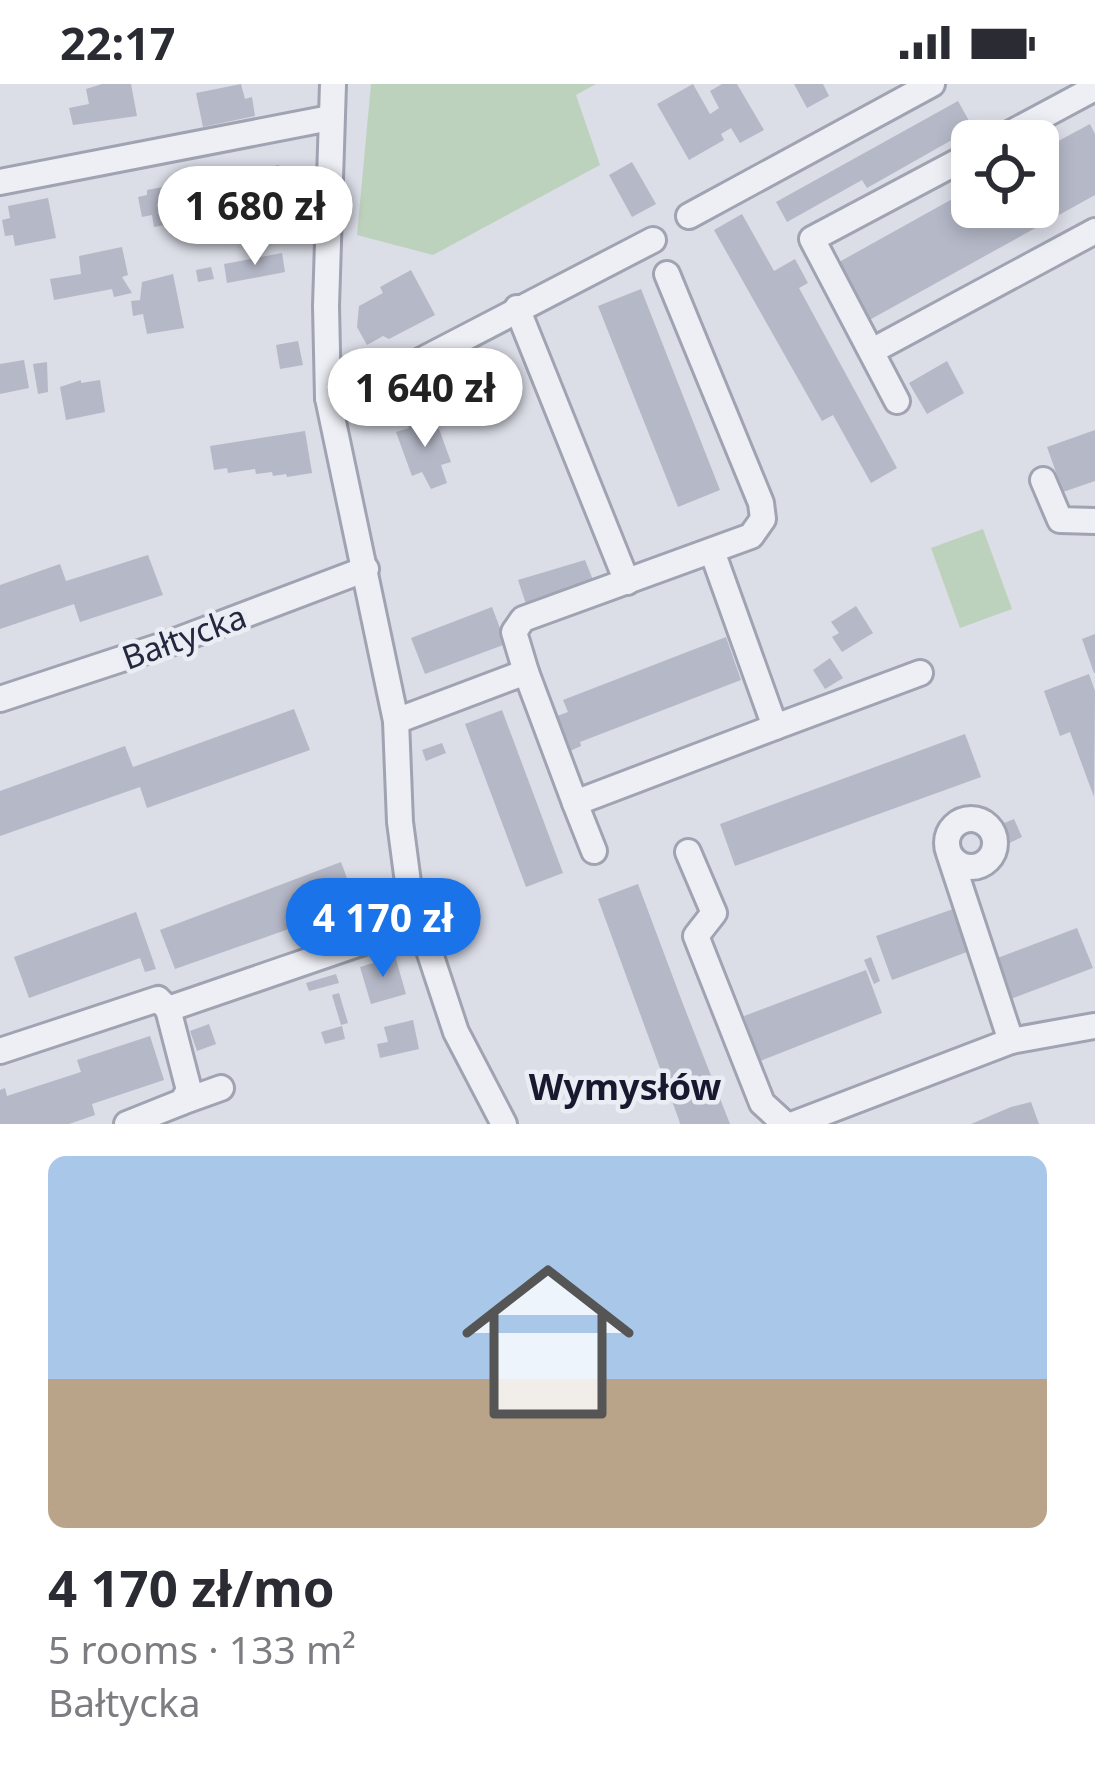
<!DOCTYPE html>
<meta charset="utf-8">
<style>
:root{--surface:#fff;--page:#f2f2f3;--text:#2b2b33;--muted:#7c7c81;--line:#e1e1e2;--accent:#1a73e8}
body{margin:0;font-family:"Noto Sans",sans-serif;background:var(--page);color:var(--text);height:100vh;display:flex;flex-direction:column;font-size:45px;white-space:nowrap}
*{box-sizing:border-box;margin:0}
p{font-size:39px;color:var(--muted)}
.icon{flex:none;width:66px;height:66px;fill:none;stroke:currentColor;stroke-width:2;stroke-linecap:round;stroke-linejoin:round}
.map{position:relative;height:1040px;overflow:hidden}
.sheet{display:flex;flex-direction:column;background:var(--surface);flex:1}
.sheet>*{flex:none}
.controls{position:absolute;left:951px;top:36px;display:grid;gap:24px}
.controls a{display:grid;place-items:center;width:108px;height:108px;border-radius:18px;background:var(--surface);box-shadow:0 6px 18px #0003;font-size:60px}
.price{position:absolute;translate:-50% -102px;padding:0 27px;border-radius:42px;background:#fff;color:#222;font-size:39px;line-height:78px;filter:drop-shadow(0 3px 6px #0008)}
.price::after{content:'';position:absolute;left:50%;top:72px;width:36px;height:27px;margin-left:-18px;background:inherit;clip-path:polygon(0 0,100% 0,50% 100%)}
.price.selected{background:var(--accent);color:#fff}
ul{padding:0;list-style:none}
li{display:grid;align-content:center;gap:24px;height:636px;padding:0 48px}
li+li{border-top:3px solid var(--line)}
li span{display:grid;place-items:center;height:372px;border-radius:18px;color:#555}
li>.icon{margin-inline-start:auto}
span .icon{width:216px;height:216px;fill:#fffc;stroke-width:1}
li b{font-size:51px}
.status{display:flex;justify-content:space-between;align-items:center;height:84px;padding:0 60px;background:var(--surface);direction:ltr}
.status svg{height:33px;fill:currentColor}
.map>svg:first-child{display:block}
</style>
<div class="status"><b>22:17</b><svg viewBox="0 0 49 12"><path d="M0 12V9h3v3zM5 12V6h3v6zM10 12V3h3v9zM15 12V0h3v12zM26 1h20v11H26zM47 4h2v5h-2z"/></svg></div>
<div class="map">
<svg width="1095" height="1040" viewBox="0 0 1095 1040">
<rect width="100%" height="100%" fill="#dbdde7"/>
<g fill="#bdd2bc">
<path d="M371 0H596L576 11 600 81 433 171 357 151Z"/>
<path d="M983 445 1012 525 960 544 931 464Z"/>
</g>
<g fill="#b5b8c7">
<path d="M102 0H131L137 32 73 41 69 24 89 20 86 5Z"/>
<path d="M241 0 245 15 252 13 255 32 203 43 196 9Z"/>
<path d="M693 0 710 30 719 24 710 7 722 0H737L764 46 740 59 731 44 721 50 724 56 689 76 657 20Z"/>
<path d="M794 0H823L829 12 807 24Z"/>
<path d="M958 17 973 44 867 104 862 96 787 138 776 118Z"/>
<path d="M1090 40 1095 50V111L864 239 832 182 972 104V123H1038V94L1042 92 1038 68Z"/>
<path d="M632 78 656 120 632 133 609 91Z"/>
<path d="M279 81 290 142 244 151 234 90Z"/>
<path d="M179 100 186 137 154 143 152 131 142 133 138 113 147 111V106Z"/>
<path d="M48 114 56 154 15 162 13 151 5 152 2 136 10 134 8 122Z"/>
<path d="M742 130 774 187 795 175 808 199 799 204 897 384 871 399 833 331 822 337 714 146Z"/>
<path d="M122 163 128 191 122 193 132 209 114 213 112 205 54 216 50 195 81 190 79 172Z"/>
<path d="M282 169 285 188 227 199 224 180Z"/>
<path d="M211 183 214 195 198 198 196 186Z"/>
<path d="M411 186 435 231 389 255 383 252 367 261 357 243 359 222 383 209 380 203Z"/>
<path d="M173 190 184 244 147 250 143 230 133 232 131 217 140 216 142 198Z"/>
<path d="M641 205 720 406 678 423 598 222Z"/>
<path d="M298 257 303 281 280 285 276 261Z"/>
<path d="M496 268 508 302 491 310 475 278Z"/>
<path d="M24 276 29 304 0 310V280Z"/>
<path d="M947 277 964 309 927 330 909 299Z"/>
<path d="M47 278 48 308 38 310 33 280Z"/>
<path d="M81 296V299L100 296 105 328 66 336 60 303Z"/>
<path d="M426 329 428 337 435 334 451 378 441 381 447 399 431 405 422 388 412 392 396 348 409 344 406 336Z"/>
<path d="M1095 346V397L1063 408 1047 363Z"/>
<path d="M305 347 312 389 287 393 286 390 273 392 272 388 256 390 255 385 228 389 227 384 214 386 210 362Z"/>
<path d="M148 471 163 511 80 538 74 520 0 545V501L60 480 66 497Z"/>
<path d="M585 476 593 496 526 520 518 496Z"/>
<path d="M856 522 873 549 842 568 832 553 839 549 831 538Z"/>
<path d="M492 523 506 560 425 590 411 554Z"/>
<path d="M1095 550V589H1094L1082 555Z"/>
<path d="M726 553 741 596 580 658 581 662 570 667 557 632 568 628 563 616Z"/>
<path d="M830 574 843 594 825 605 813 586Z"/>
<path d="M1089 590 1095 607 1094 713 1070 648 1060 652 1044 607Z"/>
<path d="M294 625 310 666 147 724 140 703 0 752V707L125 662 133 683Z"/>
<path d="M502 626 563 789 526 803 465 640Z"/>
<path d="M965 650 981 693 735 782 720 740Z"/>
<path d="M442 659 446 669 426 677 422 666Z"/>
<path d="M1014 735 1022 753 1005 761 997 742Z"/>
<path d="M341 778 357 821 175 885 160 846Z"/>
<path d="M638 800 683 920 730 1040H680L679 1036 598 815Z"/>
<path d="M959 823 975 865 892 896 876 852Z"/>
<path d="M136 828 156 885 145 888 140 874 29 914 14 873Z"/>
<path d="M1077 844 1093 884 1011 915 995 875Z"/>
<path d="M395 872 406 910 371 920 360 883Z"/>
<path d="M871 873 880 897 874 900 864 876Z"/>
<path d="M866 886 882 929 760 977 744 932Z"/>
<path d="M336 890 339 899 309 907 306 899Z"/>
<path d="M339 909 348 939 341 941 332 911Z"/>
<path d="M413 936 419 965 380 974 377 960 388 958 384 943Z"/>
<path d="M209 940 216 960 197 967 190 947Z"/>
<path d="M342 942 345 955 325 960 321 948Z"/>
<path d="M150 952 164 996 92 1020 95 1031 69 1040H0V1006L5 1004 7 1012 81 988 77 976Z"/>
<path d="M1031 1018 1039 1040H971L1011 1023Z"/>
</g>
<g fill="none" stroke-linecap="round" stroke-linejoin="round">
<defs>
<g id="minor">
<path d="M333 0 326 222 328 314 396 637 400 738 409 806 456 948 504 1040"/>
<path d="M996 57 1095 4"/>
<path d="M0 98 330 34"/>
<path d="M689 132 932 0"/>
<path d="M517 224 627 498"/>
<path d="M872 267 1095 147"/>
<path d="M328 314 372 302 653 156"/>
<path d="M897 317 812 155 972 70"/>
<path d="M1043 396 1060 436 1095 437"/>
<path d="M712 467 775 643 920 589"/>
<path d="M526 588 514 548 523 535 751 452 763 435 761 419 667 190"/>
<path d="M0 615 173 558 366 485"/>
<path d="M396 637 526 588 575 719 775 643"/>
<path d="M575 719 594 767"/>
<circle cx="971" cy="759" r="24"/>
<path d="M688 768 714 829 696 852 762 1019 785 1040"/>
<path d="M950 772 1011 957"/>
<path d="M0 967 158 915 168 925 419 839"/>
<path d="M182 1018 221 1004"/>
<path d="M127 1040 182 1018 189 1006 168 925"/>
<path d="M794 1040 1011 957 1094 942"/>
</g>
</defs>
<use href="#minor" stroke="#a0a3b1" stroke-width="30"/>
<use href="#minor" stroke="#eeeff5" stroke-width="24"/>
</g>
<g text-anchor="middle" stroke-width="9" stroke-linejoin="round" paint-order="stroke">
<g font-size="33" fill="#24283e" stroke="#ebedf5">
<text transform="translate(184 553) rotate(-20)" y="12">Bałtycka</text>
</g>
<g font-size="36" font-weight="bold" fill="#171a2f" stroke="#ebedf5">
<text x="625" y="1016">Wymysłów</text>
</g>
</g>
</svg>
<div class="controls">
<a><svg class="icon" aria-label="locate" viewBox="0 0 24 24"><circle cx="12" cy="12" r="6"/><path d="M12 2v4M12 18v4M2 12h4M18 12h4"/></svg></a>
</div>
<b class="price" style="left:255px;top:184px">1 680 zł</b>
<b class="price" style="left:425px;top:366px">1 640 zł</b>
<b class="price selected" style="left:383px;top:896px">4 170 zł</b>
</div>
<section class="sheet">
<ul>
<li><span style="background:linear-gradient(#a9c7e8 60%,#b9a48a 0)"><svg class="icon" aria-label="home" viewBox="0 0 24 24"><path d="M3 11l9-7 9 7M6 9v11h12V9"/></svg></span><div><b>4 170 zł/mo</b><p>5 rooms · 133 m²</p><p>Bałtycka</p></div></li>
</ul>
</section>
